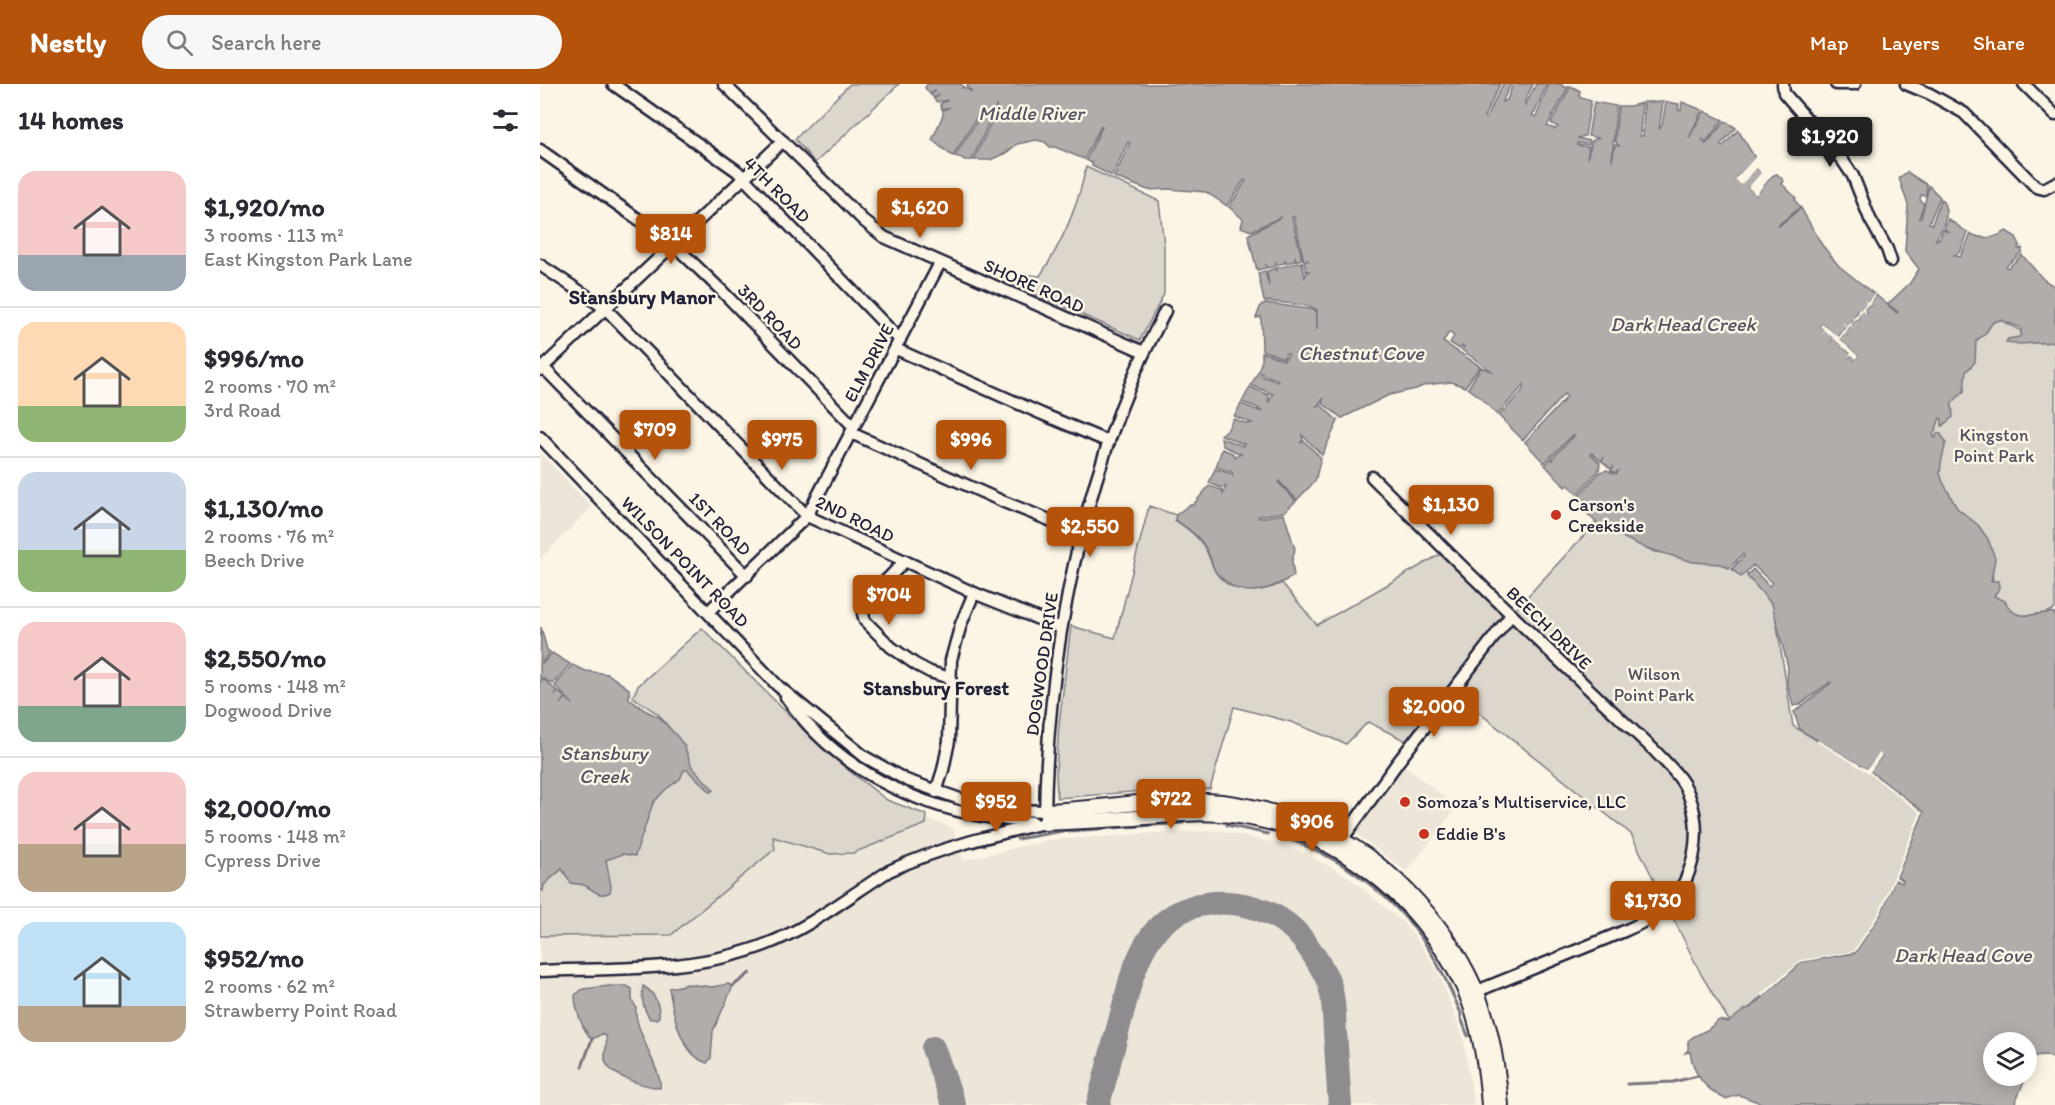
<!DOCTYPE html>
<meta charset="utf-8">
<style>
:root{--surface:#fff;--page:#f7f7f7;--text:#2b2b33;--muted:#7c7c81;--line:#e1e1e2;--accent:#b45309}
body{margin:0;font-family:Itim,sans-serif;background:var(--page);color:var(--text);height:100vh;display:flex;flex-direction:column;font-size:22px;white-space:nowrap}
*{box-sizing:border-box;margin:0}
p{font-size:20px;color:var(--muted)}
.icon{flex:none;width:33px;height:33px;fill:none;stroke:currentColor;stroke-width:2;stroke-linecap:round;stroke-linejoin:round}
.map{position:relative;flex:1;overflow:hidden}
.side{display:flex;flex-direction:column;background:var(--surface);width:540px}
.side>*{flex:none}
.tools{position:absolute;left:1443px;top:948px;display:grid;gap:12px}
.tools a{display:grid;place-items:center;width:54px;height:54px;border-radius:50%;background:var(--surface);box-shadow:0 3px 15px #0003;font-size:30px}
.price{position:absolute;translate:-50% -51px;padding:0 14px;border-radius:6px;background:var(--accent);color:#fff;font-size:20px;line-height:39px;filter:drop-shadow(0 2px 3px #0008)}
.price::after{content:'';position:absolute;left:50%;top:36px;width:18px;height:14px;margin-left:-9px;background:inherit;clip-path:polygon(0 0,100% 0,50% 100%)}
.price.selected{background:#222;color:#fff}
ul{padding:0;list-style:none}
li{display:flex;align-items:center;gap:18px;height:150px;padding:0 18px}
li+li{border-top:2px solid var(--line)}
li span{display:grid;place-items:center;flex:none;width:168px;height:120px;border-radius:18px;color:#555}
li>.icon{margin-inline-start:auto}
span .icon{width:72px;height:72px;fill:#fffc;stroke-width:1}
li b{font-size:26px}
h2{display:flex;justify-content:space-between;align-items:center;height:72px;padding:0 18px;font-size:26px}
header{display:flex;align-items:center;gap:36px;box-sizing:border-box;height:84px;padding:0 30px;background:var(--accent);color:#fff}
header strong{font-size:28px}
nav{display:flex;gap:33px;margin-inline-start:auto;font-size:21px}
.search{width:420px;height:54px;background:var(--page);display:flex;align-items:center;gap:15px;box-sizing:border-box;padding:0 21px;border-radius:33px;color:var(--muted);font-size:22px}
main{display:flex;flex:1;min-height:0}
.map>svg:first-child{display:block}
</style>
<header>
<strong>Nestly</strong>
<div class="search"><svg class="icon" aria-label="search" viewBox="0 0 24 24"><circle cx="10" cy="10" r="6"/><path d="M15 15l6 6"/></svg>Search here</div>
<nav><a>Map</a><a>Layers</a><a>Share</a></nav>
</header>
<main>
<section class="side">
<h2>14 homes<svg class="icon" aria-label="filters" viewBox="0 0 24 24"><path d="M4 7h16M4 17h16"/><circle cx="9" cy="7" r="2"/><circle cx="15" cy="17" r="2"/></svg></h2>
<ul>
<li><span style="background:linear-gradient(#f6c9c9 70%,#9aa5b1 0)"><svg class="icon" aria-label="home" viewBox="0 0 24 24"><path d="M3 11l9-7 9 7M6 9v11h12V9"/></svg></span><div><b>$1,920/mo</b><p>3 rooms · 113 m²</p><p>East Kingston Park Lane</p></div></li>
<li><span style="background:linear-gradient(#ffd9b3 70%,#8fb573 0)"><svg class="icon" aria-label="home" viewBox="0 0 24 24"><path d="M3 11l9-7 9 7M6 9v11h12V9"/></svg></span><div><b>$996/mo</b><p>2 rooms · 70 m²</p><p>3rd Road</p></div></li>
<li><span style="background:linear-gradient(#c9d6e8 65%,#8fb573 0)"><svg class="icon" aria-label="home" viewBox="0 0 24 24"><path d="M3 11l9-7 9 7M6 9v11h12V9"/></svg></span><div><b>$1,130/mo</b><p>2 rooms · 76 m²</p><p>Beech Drive</p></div></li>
<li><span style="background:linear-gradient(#f6c9c9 70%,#7fa58c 0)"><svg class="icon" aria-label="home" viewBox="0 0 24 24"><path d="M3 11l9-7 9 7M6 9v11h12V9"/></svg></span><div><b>$2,550/mo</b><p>5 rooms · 148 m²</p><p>Dogwood Drive</p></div></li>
<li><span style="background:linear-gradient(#f6c9c9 60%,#b9a48a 0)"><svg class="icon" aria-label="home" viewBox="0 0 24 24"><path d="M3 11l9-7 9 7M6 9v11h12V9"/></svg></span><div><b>$2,000/mo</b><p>5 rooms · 148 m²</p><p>Cypress Drive</p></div></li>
<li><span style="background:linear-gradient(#bfe0f5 70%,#b9a48a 0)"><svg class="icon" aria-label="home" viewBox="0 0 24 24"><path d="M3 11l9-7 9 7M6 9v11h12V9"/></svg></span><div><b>$952/mo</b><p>2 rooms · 62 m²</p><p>Strawberry Point Road</p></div></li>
</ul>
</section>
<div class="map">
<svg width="1515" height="1021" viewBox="0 0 1515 1021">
<rect width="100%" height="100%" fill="#fcf5e5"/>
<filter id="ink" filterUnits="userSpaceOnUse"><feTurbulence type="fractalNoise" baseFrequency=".0167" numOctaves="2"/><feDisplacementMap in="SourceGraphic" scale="12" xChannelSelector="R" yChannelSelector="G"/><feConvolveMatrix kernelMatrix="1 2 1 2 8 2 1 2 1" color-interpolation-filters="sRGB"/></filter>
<g filter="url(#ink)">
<g fill="#ece5d8">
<path d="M0 369 52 423 0 475Z"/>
<path d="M162 543 258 639 346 715 372 729 413 744 424 776 509 756 632 748 680 747 735 759 760 767 809 793 861 837 876 854 898 888 923 953 934 1021H0V796L128 650 109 628 85 611Z"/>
<path d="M863 681 917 723 867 788 813 747Z"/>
</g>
<g fill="#dcd6cc" stroke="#7f7c84" stroke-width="1.5">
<path d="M310 0H359L275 79 255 55Z"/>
<path d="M546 83 619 117 624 161V210L600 256 471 200 482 190 500 192C522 159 538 122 546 83Z"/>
<path d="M1459 235C1477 245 1494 257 1515 252V525L1506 529 1483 532 1470 529 1460 522 1453 509 1452 470 1417 427 1394 386 1392 350 1437 247Z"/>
<path d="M609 422 636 431 635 436C646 443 656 450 663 461 669 469 670 478 675 487 689 511 720 510 742 499L777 541 906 467 971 530 1060 434 1114 468 1193 473 1234 523 1253 642 1333 690 1382 728 1340 829 1313 869 1261 878 1191 940 1162 892 1091 750 912 607 872 660 828 638 806 660 751 638 694 623 670 705 641 704 517 714 516 687 519 640 531 542 575 554Z"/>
<path d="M162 544 267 649 308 686 347 716 387 731 386 740 313 769 290 770 233 753 235 765 131 851 0 852V799L135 651 118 630 93 613 98 602Z"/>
</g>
<g fill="#b2adab" stroke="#78757e" stroke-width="1.5" fill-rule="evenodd">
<path d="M387 0H421L423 2 422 4 424 3 432 8 427 2 429 0H960L944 33 946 34 963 0H971L962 18 967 16 973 0H993L985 17V22L996 0H1007L995 28 992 31 996 33 1009 0H1022V2L1026 4 1029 2 1007 42 1015 45 1018 43 1011 39 1031 2 1040 7 1039 13 1051 17 1045 52 1037 54 1050 57 1049 61 1037 59V61L1049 63 1047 75 1052 57 1058 54 1048 52 1054 18 1076 22 1072 77 1075 61 1079 62 1075 57 1078 22H1090L1102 19 1100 52H1103L1104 18H1123L1119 45 1122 41 1126 18 1139 20 1138 26H1141L1142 18 1162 26 1149 54 1164 27 1183 36 1166 58 1162 55 1166 60 1185 37 1196 44 1180 61 1182 63 1198 46 1215 74 1195 95 1201 100 1216 84 1222 89 1208 103 1216 111 1232 92 1237 90 1244 97 1242 100 1256 114 1255 116 1260 123 1238 141 1239 142 1261 124 1282 161 1299 182 1334 210 1320 227 1317 224 1319 227 1298 253 1282 240 1280 242 1293 254 1291 258 1294 255 1302 262 1301 265 1303 263 1311 270 1309 274 1312 271 1315 274 1313 277 1318 272 1300 255 1304 250 1308 252 1304 249 1317 234 1320 237 1318 233 1323 226 1328 229 1324 226 1329 220 1333 222 1330 219 1336 211 1357 229 1358 228 1348 220 1370 199 1379 185 1365 167 1368 121 1359 94 1367 88 1387 101 1386 112 1381 111 1380 116 1384 120 1379 134H1381L1389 102 1400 113 1389 139 1392 140 1401 115C1412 129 1403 142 1396 156L1400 154 1403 146 1409 148 1404 145 1408 135 1428 149 1420 168 1414 171 1420 173 1431 150C1444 156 1454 155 1466 147L1476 153 1480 161 1478 163 1479 165 1482 164V168L1466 182 1468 184 1482 171 1503 195 1515 203V258L1480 260 1466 258 1468 255 1479 253 1481 251V244L1461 236 1453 238 1445 250 1436 257 1435 278 1426 288 1424 307 1412 319 1413 333 1402 342V335L1400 334 1393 352 1395 354 1398 349H1400L1406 358 1401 379 1400 390 1403 398 1417 424 1438 441 1448 455 1455 474 1451 497H1458C1461 504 1457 507 1454 512L1465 517C1475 541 1497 527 1515 529V975L1505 971 1495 972 1474 1021H1226L1199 1011 1185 1015C1164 1004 1154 991 1150 968L1145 969 1148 966V957L1153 953 1167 946 1179 936 1188 938C1196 934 1203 924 1212 923L1262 878 1315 869 1341 830 1355 796 1362 799 1363 796 1357 793 1384 728 1330 687 1342 672 1340 670 1327 685 1260 646 1254 628 1291 599 1290 598 1259 621 1253 622 1247 598 1248 583 1232 520 1207 492 1213 485 1229 502 1232 499 1213 481 1201 493 1192 485 1204 472 1203 470 1189 484 1180 480 1153 478 1103 463 1074 449 1067 450 1044 426 1048 421 1039 411 1060 388 1067 386 1076 390 1079 386 1075 389 1071 386 1074 382 1071 385 1062 377 1064 373 1061 377 1052 369 1051 370 1060 379 1059 386 1037 410 1028 401 1025 403 1005 381 1011 375 1014 377 1012 374 1034 352 1033 351 1004 379 985 358 1027 313 1024 310 983 356 959 332 983 306 984 301 957 331 940 313 928 304 941 283 953 288 922 266 924 263 922 262 920 265 910 259 914 252 909 248 903 258 940 282 925 303 911 298 885 301 876 305 849 311 802 334 782 319 784 314 777 322 781 321 798 337 782 371 762 351 763 356 760 359 764 357 781 374 775 397 757 416 739 397 738 398 756 417 744 428 718 432 719 434 744 430 755 465 752 477 754 492C734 503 710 515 689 500 684 496 678 492 675 487 672 481 671 475 668 469 662 454 648 444 635 436L636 431 649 421H653L669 402 682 406 683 410 686 402 682 404 669 399 675 385 692 390 693 393 692 388 676 383 682 365 692 369 696 373 697 371 701 370 683 362 681 354 703 362 704 360 681 351 688 345 693 335 708 340 712 339 694 332 701 320 722 328 716 323 702 318 710 303 729 311 728 319 733 310 711 301 717 290 737 298 738 296 718 288 722 276V268L744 276 749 270 746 269 744 274 722 266 721 233 716 234 721 221 725 219 776 226 777 246V226C763 219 741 219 724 217L718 189 725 187 729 202 727 187 736 184 737 188V184L762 178 765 193 767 188 770 187H766L764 178 769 176 764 177 754 133H752L762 175 756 177 755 172V177L746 179 745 175V179L736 181V177V182L727 184 725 180 726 184 717 186 708 151 741 133 711 147 701 143 703 135 689 123 706 97 704 96 687 122 666 108 628 105 608 106 574 93 590 59 588 58 572 92 552 82V79L546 76 562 43 561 42 544 75 515 63H510L505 58 496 56 477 60 466 69 450 76H434L456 27 460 29 456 22 432 76H423V74L415 72 440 32 438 31 413 72 411 71 392 56 403 31V26L410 23 402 25 400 20 408 16 397 18 394 15 400 10 394 14 391 11 396 6 390 10 385 4ZM1454 958H1486V992H1454Z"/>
<path d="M1 543 7 566 10 568 2 578 3 579 12 569 30 580 13 600 2 594 0 596Z"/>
<path d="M32 581 46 587 68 590 89 605V615L106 627 119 633 136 651 144 661 152 683 174 706 171 708 147 686H144L140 695 125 706 113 719 95 772 83 770 66 776 71 802 70 808C59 814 55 807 46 802 42 800 35 800 31 799L22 785 4 801 3 807 0 805V598L3 595 17 607 15 611 18 608 25 613 20 620 26 614 33 620 15 602Z"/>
<path d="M148 900 172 903 188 900 193 902 173 947 171 974 167 979C140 970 133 928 129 904Z"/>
<path d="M70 902H87L92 905V916L96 923C92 942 124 991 120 1004 105 1002 69 993 65 976 64 968 68 960 66 952L62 950 52 955C42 946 35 924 35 911L43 905Z"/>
<path d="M103 902C114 908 120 920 119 933L116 935H110C103 924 101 915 103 902Z"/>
</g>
<g fill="#fcf5e5">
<path d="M1217 71 1218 75 1199 95 1201 96 1214 82H1218L1224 89 1212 103 1215 106 1230 89 1235 87 1216 111 1208 103 1221 89 1217 84 1201 101 1195 95Z"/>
<path d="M1334 210 1336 211 1330 219 1333 222 1329 220 1324 225 1327 230 1323 227 1318 233 1320 237 1317 234 1311 241 1314 245 1310 242 1305 249 1308 252 1304 250 1300 255 1318 272 1314 277 1315 274 1312 271 1308 273 1311 269 1303 263 1301 266 1302 262 1294 255 1292 258 1293 254 1285 247 1282 250 1284 246 1280 242 1282 240 1299 253 1306 243 1301 237 1307 242 1313 235 1311 232 1314 234 1319 228 1317 224 1320 226 1326 219 1324 216 1327 218Z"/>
<path d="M1278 656 1327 685 1339 669 1342 671 1330 688 1383 728 1341 829 1315 868 1261 878 1223 913 1221 910 1261 876 1313 867 1339 828 1380 729 1327 688 1277 658Z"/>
</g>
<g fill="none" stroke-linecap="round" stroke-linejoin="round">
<g stroke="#78757e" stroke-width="3">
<path d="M687 741 728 750"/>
<path d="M745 754C801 772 857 814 888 864 902 885 911 907 921 929V934L928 952"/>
<path d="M477 755 517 748 643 739"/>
<path d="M193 902 210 889"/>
<path d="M42 983 52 955"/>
<path d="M1087 1000 1133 998 1158 992"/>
</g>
<g stroke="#8f8c90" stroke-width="24">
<path d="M393 964 414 1021"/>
<path d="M558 1021 591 895C598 875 606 855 622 840 657 808 719 814 753 845 767 858 778 877 787 894 794 910 794 931 795 948 797 972 798 997 800 1021"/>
</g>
<defs>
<g id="street">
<path d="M73 0 197 87 360 256"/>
<path d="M184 0 324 137 344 153 604 268"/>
<path d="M1243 0 1244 9 1303 77 1313 92 1330 135 1347 165 1351 177"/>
<path d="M1296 0H1315"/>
<path d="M1366 0 1390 10 1424 29 1496 103 1504 105 1515 99"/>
<path d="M1484 0 1515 31"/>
<path d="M0 66 132 159 181 206 314 343"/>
<path d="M0 181 65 224 267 432 434 509 521 544"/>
<path d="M356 265 502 330 569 358"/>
<path d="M3 283 207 492"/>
<path d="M0 286 243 57"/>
<path d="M311 349 464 418 542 449"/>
<path d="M0 353 238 602 325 673 366 696 423 716 478 726 505 727"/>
<path d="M832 393C925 486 1018 577 1114 666 1126 679 1142 693 1148 709 1164 747 1155 799 1123 825 1111 835 1096 842 1082 848L930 910"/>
<path d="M365 477 328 515 323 530 325 537 351 563 375 580 390 588 410 594"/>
<path d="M168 528 267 432 400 179"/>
<path d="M246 613C302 694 396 733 493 738"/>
<path d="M396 708 403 686 409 657 411 576 421 540 434 509"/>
<path d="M505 733C507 581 536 429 595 289 604 268 615 248 625 227"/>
<path d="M798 761 858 678 971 531"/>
<path d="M0 887C75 884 156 888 227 860 271 843 309 812 349 787 398 764 453 751 505 739"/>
</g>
<g id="secondary">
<path d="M505 727C563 725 624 712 682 718 722 723 766 736 802 756 864 791 922 860 944 928 954 958 958 989 961 1021"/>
<path d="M505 739C535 738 565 736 596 734 627 731 659 727 691 731 793 743 878 810 923 902 940 939 946 981 949 1021"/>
</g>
</defs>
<use href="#street" stroke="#22223b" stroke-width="15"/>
<use href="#secondary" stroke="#22223b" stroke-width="18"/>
<use href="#street" stroke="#fcf5e5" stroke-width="10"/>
<use href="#secondary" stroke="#fcf5e5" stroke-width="14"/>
</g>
</g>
<g fill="#c8321e" stroke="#fcf5e5" stroke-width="2">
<circle cx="1016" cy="431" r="6"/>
<circle cx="865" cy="718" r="6"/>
<circle cx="884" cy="750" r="6"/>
</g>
<g text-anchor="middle" stroke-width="5" stroke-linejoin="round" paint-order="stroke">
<g font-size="18" fill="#22223b" stroke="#fcf5e5">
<text transform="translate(237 106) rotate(45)" y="6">4TH ROAD</text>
<text transform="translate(494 202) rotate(24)" y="6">SHORE ROAD</text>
<text transform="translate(230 233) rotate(46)" y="6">3RD ROAD</text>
<text transform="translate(329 279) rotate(-62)" y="6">ELM DRIVE</text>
<text transform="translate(315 435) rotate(26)" y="6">2ND ROAD</text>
<text transform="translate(180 440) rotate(46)" y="6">1ST ROAD</text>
<text transform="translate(145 478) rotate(46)" y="6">WILSON POINT ROAD</text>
<text transform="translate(1009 544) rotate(44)" y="6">BEECH DRIVE</text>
<text transform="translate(502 580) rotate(-82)" y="6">DOGWOOD DRIVE</text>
</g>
<g font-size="18" fill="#504f5f" stroke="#fcf5e5">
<text x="1454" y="357">Kingston<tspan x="1454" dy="21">Point Park</tspan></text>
<text x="1114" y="596">Wilson<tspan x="1114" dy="21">Point Park</tspan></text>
</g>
<g font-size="18" fill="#22223b" stroke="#fcf5e5" text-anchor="start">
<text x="1028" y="427">Carson's<tspan x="1028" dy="21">Creekside</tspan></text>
<text x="877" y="724">Somoza’s Multiservice, LLC</text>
<text x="896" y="756">Eddie B's</text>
</g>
<g font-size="20" font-style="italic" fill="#545362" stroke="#fcf5e5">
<text x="491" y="36">Middle River</text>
<text x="1143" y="247">Dark Head Creek</text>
<text x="821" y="276">Chestnut Cove</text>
<text x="64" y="676">Stansbury<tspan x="64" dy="23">Creek</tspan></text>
<text x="1423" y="878">Dark Head Cove</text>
</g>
<g font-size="20" font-weight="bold" fill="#22223b" stroke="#fcf5e5">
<text x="102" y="220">Stansbury Manor</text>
<text x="396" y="611">Stansbury Forest</text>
</g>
</g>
</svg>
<div class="tools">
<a><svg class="icon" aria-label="layers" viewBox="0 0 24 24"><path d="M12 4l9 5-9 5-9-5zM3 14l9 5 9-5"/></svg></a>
</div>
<b class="price selected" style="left:1290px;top:84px">$1,920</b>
<b class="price" style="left:380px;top:155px">$1,620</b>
<b class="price" style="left:131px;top:181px">$814</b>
<b class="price" style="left:115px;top:377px">$709</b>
<b class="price" style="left:242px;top:387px">$975</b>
<b class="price" style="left:431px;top:387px">$996</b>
<b class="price" style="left:911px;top:452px">$1,130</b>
<b class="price" style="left:550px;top:474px">$2,550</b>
<b class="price" style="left:349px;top:542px">$704</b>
<b class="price" style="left:894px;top:654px">$2,000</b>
<b class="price" style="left:631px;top:746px">$722</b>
<b class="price" style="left:456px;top:749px">$952</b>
<b class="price" style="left:772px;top:769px">$906</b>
<b class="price" style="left:1113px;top:848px">$1,730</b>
</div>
</main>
